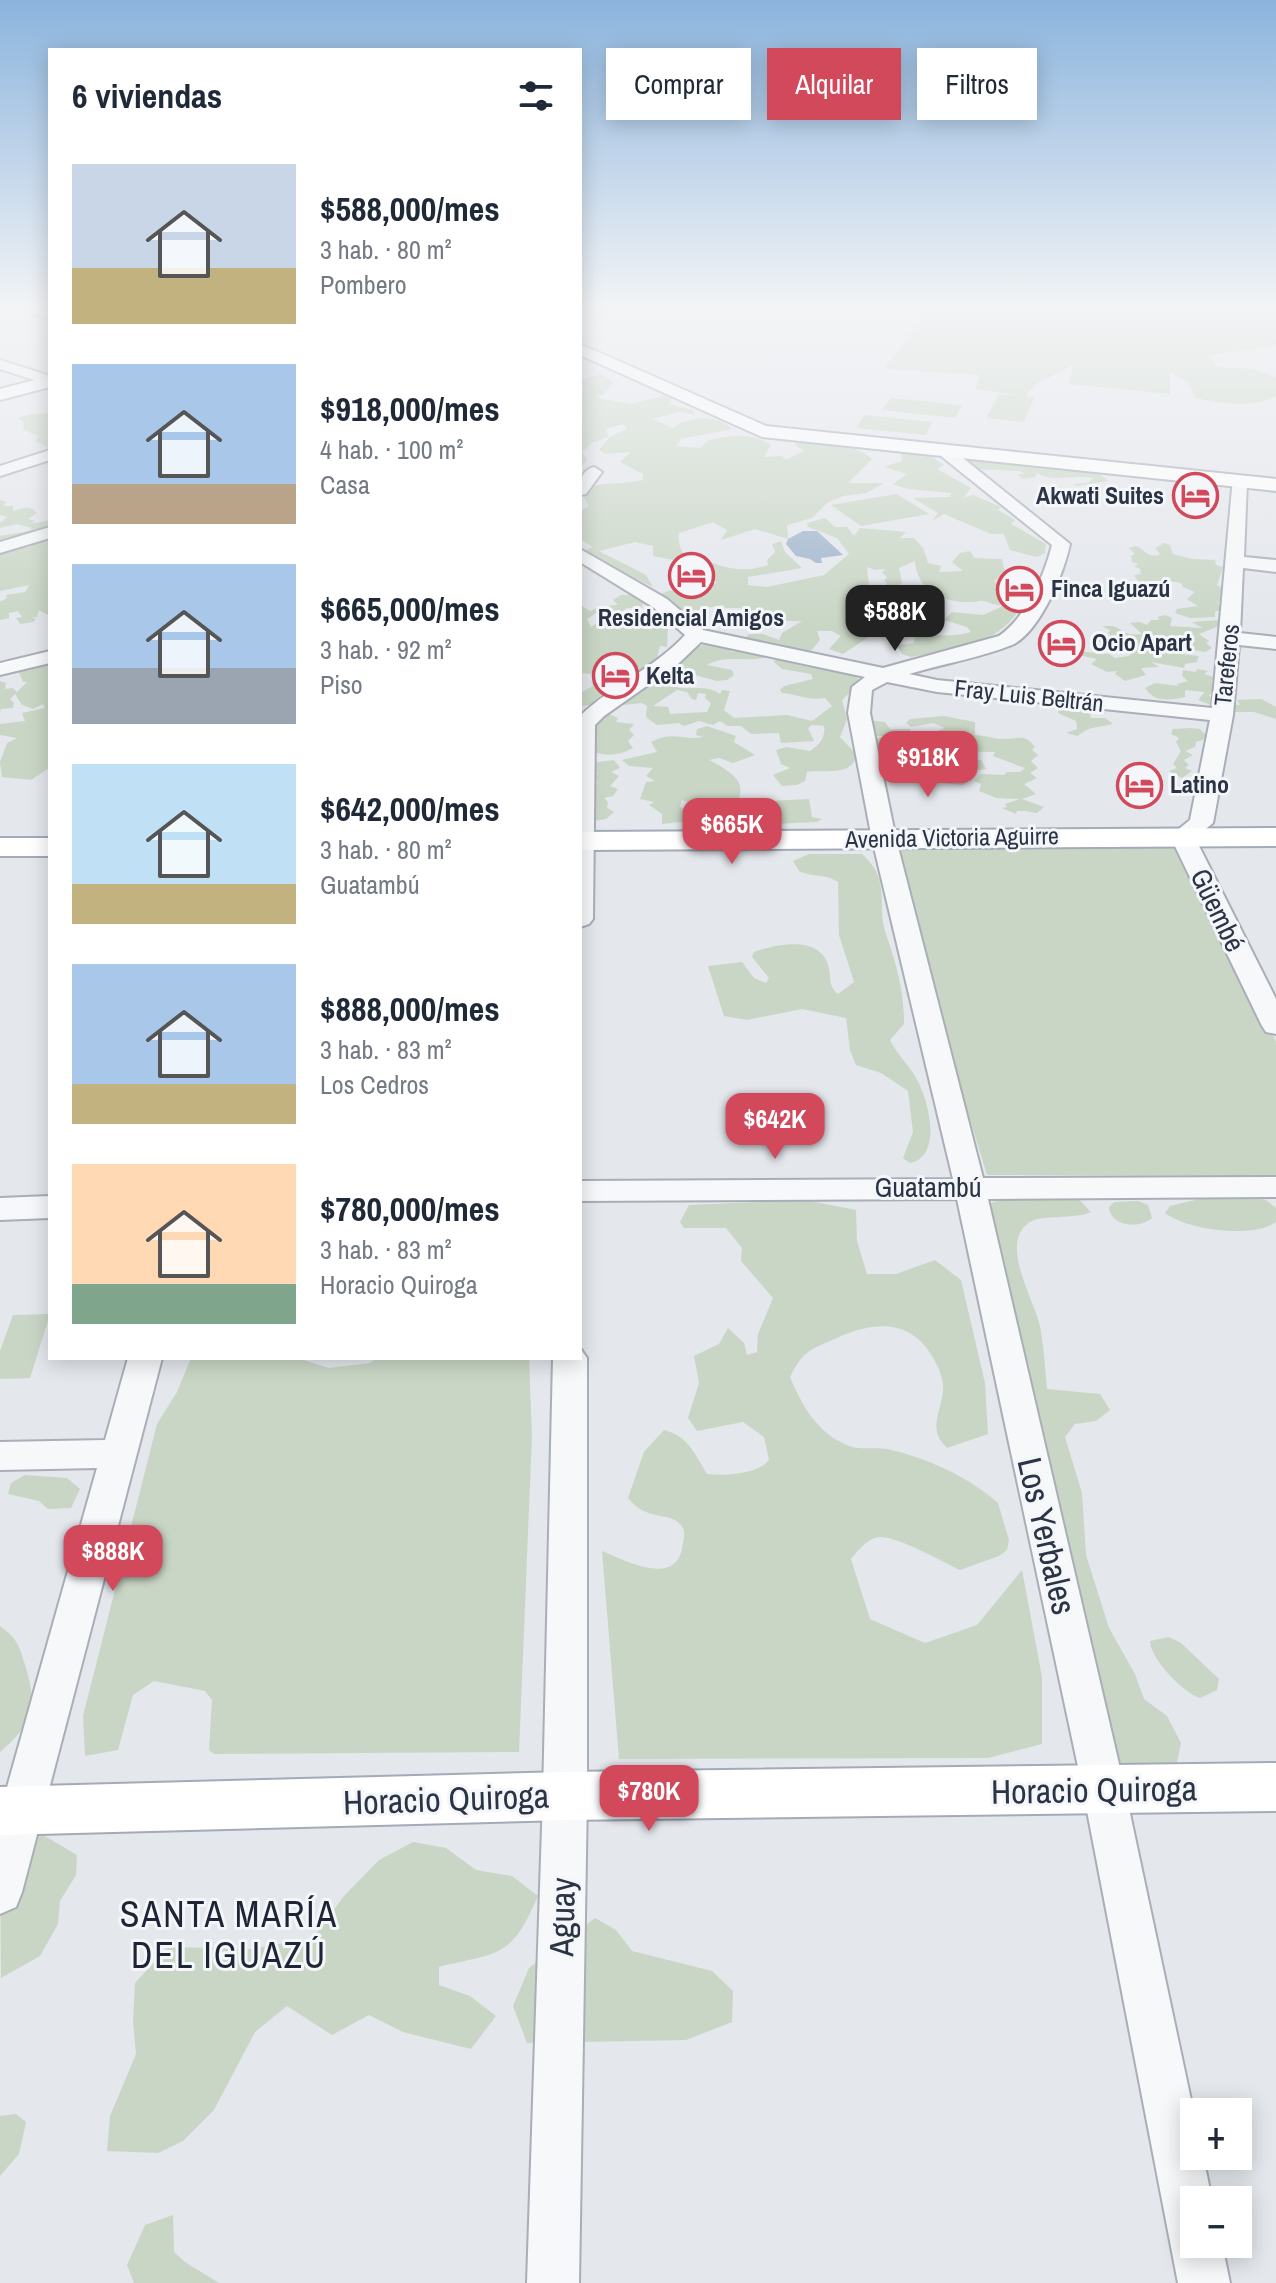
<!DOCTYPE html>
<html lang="es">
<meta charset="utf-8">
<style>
:root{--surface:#fff;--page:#f2f2f3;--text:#1f2937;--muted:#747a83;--accent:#d1495b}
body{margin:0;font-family:"Archivo Narrow",sans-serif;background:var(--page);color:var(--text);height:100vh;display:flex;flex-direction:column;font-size:30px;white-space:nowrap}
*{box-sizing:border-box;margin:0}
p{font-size:26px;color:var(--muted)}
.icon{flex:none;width:44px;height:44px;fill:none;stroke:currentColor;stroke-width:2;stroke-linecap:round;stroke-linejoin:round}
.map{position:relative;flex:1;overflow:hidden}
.sheet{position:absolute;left:48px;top:48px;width:534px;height:1312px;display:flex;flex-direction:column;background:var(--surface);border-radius:0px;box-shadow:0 4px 20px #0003}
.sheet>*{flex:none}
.top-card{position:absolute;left:606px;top:48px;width:550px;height:72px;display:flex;gap:16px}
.tools{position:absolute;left:1180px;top:2098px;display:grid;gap:16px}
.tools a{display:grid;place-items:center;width:72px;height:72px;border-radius:0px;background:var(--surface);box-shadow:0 4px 20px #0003;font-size:40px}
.price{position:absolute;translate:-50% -68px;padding:0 18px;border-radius:16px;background:var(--accent);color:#fff;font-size:26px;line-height:52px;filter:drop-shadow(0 2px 4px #0008)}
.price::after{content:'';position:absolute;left:50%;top:48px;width:24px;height:18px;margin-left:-12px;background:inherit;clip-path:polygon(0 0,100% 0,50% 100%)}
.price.on{background:#222;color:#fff}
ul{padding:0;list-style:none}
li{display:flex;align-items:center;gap:24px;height:200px;padding:0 24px}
li span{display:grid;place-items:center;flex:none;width:224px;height:160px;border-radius:0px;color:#555}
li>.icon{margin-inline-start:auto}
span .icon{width:96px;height:96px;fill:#fffc;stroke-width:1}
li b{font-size:34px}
h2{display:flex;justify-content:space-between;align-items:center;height:96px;padding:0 24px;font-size:34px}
.chip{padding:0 28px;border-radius:0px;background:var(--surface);box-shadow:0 4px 20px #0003;font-size:28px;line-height:72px}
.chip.on{background:var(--accent);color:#fff}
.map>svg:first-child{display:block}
</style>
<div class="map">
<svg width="1276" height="2283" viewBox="0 0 1276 2283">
<rect width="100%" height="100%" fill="#e4e7ec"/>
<g fill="#c9d6c5" fill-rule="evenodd">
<path d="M930 308H1276V345C1254 353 1231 349 1209 356L1217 367 1252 369 1276 377V396C1251 410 1222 403 1195 398L1188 382 1170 373V394L1069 384 1073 365 1036 384 1025 396 1034 398 1024 422 986 418 999 394 1016 395 975 389 980 375 883 369Z"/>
<path d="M602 374 614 383 603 395H596L598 398 630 404 662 396 672 398 669 404 693 410 695 415 679 412 652 419 673 428C690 416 716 414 732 429L681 439 676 446 701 448 707 441C731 435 750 432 771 445L764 457 782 456 786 460 804 451 794 444C821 440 850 441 872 459L848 483H884L866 493 843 496 827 503 812 518 787 525 788 539 755 529 721 540 727 530 713 522 679 533C677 547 684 556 694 564L653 556V546L635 542 599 551 646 575 653 587 582 552 593 547 580 539V511L589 506 580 490C603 481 619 485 643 480V474L620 462 631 452 605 454 599 450 610 437 627 429 624 424 606 429 608 437 592 443 582 452 587 460 580 468V379Z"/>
<path d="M891 398 962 405 955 418 882 410Z"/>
<path d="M50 413V449L36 441 39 436 24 430 23 421 17 419 27 415Z"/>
<path d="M864 415 932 422 926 435 856 428Z"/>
<path d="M901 453 928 454 944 465 937 469 971 488 963 498 973 495 1001 507 998 510 1015 520 1011 524 1046 544 1045 553 1037 557 1010 550 1004 534H991L944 514 932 521 938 513 913 498 949 497 952 493 908 489 893 484 907 474 884 467 902 461Z"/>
<path d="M965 457 1098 472 1108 481 1077 486 1073 484 1088 483 1093 478C1073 474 1054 483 1037 473L1035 477 1022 479 1018 474H1026L1020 471 974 469 960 459Z"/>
<path d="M897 494 929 514 861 526 831 505Z"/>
<path d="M0 500 6 502 4 506H13V511C24 508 28 504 37 513L28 519 35 521 31 524 50 520V616L39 610 37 617H32L36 619 33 622 20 624 16 618 22 617 18 611 9 613V618L0 620V602L7 598 6 595 25 592 29 585 0 591V550L29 547 36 543 27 534 0 545V536L29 531 32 528 17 524 0 528V523L7 517 0 515Z"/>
<path d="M825 518 835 527H847L854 536 860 528 906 532 900 538H914L923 548 928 563 941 566 939 572 963 571 952 562 960 553 970 551 974 558 1002 559 1005 573 994 581 1025 600C1002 646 958 648 911 657L902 654 897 645 914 643 915 635C936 634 952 638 971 632L967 627 944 620 952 612 983 615 1003 606C996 605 990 603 984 601 977 600 978 602 971 602 942 603 917 590 915 561L899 568 902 583 893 590 885 591 887 583 884 581 887 577 882 573 885 569 875 570 867 567 869 586 862 589 876 593 872 600 857 605 874 627 873 634 843 654 829 649 841 636 832 631H817L820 640 810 652 745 639 749 634H763L779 640 782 633 802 621H774L724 629 726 623 751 614 740 608H725L723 605 699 609V613L667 618 646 601 668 591 717 583 700 569 713 563C732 570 748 572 768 565L767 560 775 552 772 544 781 541 785 552 802 568 748 577V585L767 587 824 575 849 554 837 538 808 527 807 523Z"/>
<path d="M1164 543 1170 545 1173 554 1193 559 1215 560 1216 565 1223 567 1217 585 1225 590 1220 596 1224 600 1217 603 1224 608 1215 612V617L1190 618 1175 613 1177 609 1198 606 1187 599 1195 592 1183 587 1181 583 1168 581C1159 592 1140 588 1134 575L1141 574 1140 569 1134 566 1139 564 1132 562 1131 556 1135 554 1129 548 1136 546C1146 550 1148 559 1160 554L1155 548Z"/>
<path d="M621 595H633L643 603 642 608H627L618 614 604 617 598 612 587 619 591 627C600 620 612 615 623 619L622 622 668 626 667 647 660 646 655 666 604 697 601 696 594 704 583 706 580 703V693L593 686 591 682 604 675 580 673V600L582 606 590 611 599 607 618 605 613 600Z"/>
<path d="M1165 615 1172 618 1170 626 1202 628 1192 622 1220 620 1219 626 1199 634 1209 641 1206 643 1212 648 1205 652 1182 648 1181 654 1199 656 1197 662 1185 664 1184 668 1151 662 1159 667 1141 668 1146 675 1125 681 1115 674 1117 671 1107 672 1091 664 1097 659 1074 654 1071 658 1064 657 1067 651C1085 651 1092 653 1109 654L1115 658 1129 656 1131 653 1119 648V645H1129V642L1114 639 1112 643 1099 642V638L1110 635 1108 632 1111 631 1102 626H1113C1127 632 1122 635 1142 634L1130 623 1140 622 1147 625 1151 620H1159L1158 617Z"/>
<path d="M710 643 731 646V652L747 648 767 657C746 663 727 654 707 665L732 670 734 675 727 680 717 681 695 675 694 669 680 677 674 676V680L667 683C681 694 704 682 720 694L722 690 730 691 724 710 734 718 787 715 812 721 832 706 825 698C808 701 798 694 782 693L780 690 784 686 813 679 811 674 782 669 773 661C786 657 790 664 803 666 828 669 841 659 861 682L842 700 847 719 840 737 857 755C851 777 826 769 807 772L805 781 797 785 782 786 773 775 790 768 781 764 776 750 786 747 810 751C819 745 826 738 824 726L812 725 808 728 814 741 781 743 779 733 751 734 741 726H728L720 721 713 725 699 721 684 726 679 723 657 725 646 717 647 706 642 703 623 705 619 701 651 685 646 684 677 658 689 655 685 651ZM677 690 687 692 692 699 696 700 698 693 706 694 705 698 711 703 707 712 670 714 668 707 653 706Z"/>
<path d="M50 662V767L31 780 2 777 0 762 7 743 17 738 0 735V724L25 721 22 713 45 708 43 704 33 709 22 705 15 694 10 699 14 703 13 708 1 709 0 713V681L6 683 5 689 13 688 17 692 27 682H23L19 672 27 666Z"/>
<path d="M1197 669 1208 671 1204 674 1217 678 1211 681 1215 687 1209 696 1216 699 1213 706 1198 700 1205 692 1185 690V697C1169 700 1155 703 1145 688L1155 683 1179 686 1177 684 1188 681 1182 676 1183 670 1196 672Z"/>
<path d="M1261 699 1276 707V719L1254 712H1233L1228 704 1240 705 1237 700Z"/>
<path d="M1059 707 1081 708 1090 713 1091 718H1105L1113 724C1097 728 1089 726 1078 736L1066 733 1077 729 1076 721 1058 713Z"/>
<path d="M611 710 609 714 618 718 616 722 634 724 629 730 634 735 628 741 633 748C620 755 608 757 594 752L591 724Z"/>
<path d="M944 716 975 722V735C984 735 995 739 1003 739 1018 739 1025 733 1035 747L1032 750 1038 755 1031 761 1038 768 1030 773 1037 778 1024 784 1036 794 1022 799 1044 807 1037 813 1025 811H1017L1016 814 1002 808 1007 807 1005 804 1020 799 996 798 979 791 981 784 974 781 981 774 1004 775 1007 772H1020L1025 768 993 756 995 752 936 751 938 742 931 737 932 733 945 728 933 723 911 727 906 723 910 719Z"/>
<path d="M868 720 885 722 890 729H910L913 735 910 738H896L897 746 889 754H880L869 742 884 736H870Z"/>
<path d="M707 726 736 736 734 742 755 755 733 763 719 758 709 760C747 779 752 793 717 824L699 823 701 816 695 815 697 806 682 800 680 807 688 811 684 816 694 818 691 821 662 824V814L649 805 654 802 640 799 646 782 655 781 646 776 653 768 629 766 622 760 657 752 651 742C673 730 683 741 703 737L696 735 697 729Z"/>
<path d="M1191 728 1200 729 1206 735 1203 740 1196 742 1195 747 1185 751 1193 755 1184 760 1189 765 1185 768 1192 771 1182 778 1169 771 1177 768 1173 764 1181 751 1176 742 1179 738 1171 734 1173 729Z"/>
<path d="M972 759 981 760 986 769 966 772 970 779 963 785 941 783 926 776 925 771Z"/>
<path d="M614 760 620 768 611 772 619 776 610 786 618 789 613 796 604 798 608 802 607 808 614 812 606 819 594 821 587 809 596 803 589 802 593 786 598 782 590 780 598 773 589 769 591 763Z"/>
<path d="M809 799 812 817 822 819 817 822 773 824 768 818C749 825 753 829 735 813L744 807 763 805 768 810 775 808 770 801Z"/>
<path d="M1182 836 1276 1042V1176L987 1175 884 839Z"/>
<path d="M809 854H862C891 879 877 904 885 931 896 964 904 988 904 1024L890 1040C896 1053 907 1063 915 1076 928 1097 944 1156 910 1163L903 1158 913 1132 908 1091 881 1073 856 1065 850 1050 846 1018 802 1009 747 1020 724 1016 708 966 742 962 754 978 766 983 769 978 752 957 754 952C776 944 819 935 828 965 832 977 827 985 838 994L854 982 839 935 838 882C825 873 813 878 799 871L793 861Z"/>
<path d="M1067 1187 1091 1212C1071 1220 1044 1214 1030 1222 998 1242 1034 1299 1040 1326 1044 1347 1045 1368 1047 1389L1100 1394 1110 1410 1096 1421 1075 1424 1065 1437 1082 1493 1086 1555 1109 1628 1135 1674 1144 1699 1167 1716 1181 1743 1176 1767 1137 1777 1112 1760 988 1216 991 1203 1026 1192Z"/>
<path d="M1216 1195 1252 1197 1266 1200 1276 1208V1222C1253 1239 1187 1230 1165 1213L1170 1206Z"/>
<path d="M805 1200 856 1210 857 1241 867 1274H896L935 1260 961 1280 985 1383 988 1434 947 1448C927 1429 941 1413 943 1391 944 1378 938 1366 932 1356 911 1320 876 1321 841 1336 812 1350 805 1347 790 1377 802 1406 818 1434 849 1446 860 1450 875 1447 887 1449 925 1457 969 1477 998 1503L1009 1540 1007 1550 999 1556 960 1570C941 1561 901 1538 881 1537 868 1537 858 1551 851 1559L870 1619 925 1643 977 1625 1022 1570 1042 1677V1744L988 1758 619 1759 602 1551C624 1560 674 1587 682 1549 683 1541 687 1532 681 1525 669 1511 647 1522 628 1498L644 1452 664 1430C688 1436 695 1454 707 1474 725 1476 758 1474 769 1460L764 1437 743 1422 697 1431 688 1418 699 1383 694 1356 719 1344 728 1328 744 1343 747 1355 757 1352 758 1334 773 1298 741 1261 742 1248 726 1228H684L680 1222 689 1205Z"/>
<path d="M1138 1201 1148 1205 1152 1218C1139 1229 1111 1227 1109 1207L1114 1202Z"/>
<path d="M50 1314 30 1378 0 1379V1351L13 1315Z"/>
<path d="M191 1358H297L329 1368 370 1363 377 1358H529L532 1436 519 1752 214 1754 209 1750 212 1700 205 1691 154 1681 133 1695 118 1750 85 1756 83 1716 157 1424 177 1392Z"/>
<path d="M25 1475 67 1478 80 1489 71 1508 48 1509 39 1501 8 1494 11 1483Z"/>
<path d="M0 1626C19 1640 19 1646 26 1668 38 1706 30 1727 0 1752Z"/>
<path d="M1169 1637 1181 1643 1219 1679 1217 1690 1200 1698C1183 1693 1150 1658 1150 1641Z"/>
<path d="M43 1835 77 1855 76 1875 60 1901 58 1924 40 1956 1 1978 0 1846Z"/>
<path d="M413 1842 446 1848 476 1870 512 1876 538 1896C511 1959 499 1952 439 1967V1985L470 1996 496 2016 471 2049 403 2032 369 2015 332 2035 287 2006 255 2032 214 2110 183 2141 158 2153 107 2151 110 2116 136 2054 133 2021 135 1983 168 1947 251 1949 313 1938 344 1896 379 1860Z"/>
<path d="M595 1918 616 1930 632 1951 712 1971 733 1991 732 2022 686 2040 527 2043 513 2006 529 1968Z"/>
<path d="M16 2114 26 2122 19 2154 0 2176V2116Z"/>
<path d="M173 2215 174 2252 185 2262 219 2283H134L127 2265 145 2225Z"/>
</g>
<path fill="#9fb4cc" d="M803 531H817L843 555 821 558 822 563H816L810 559 796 556 786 544 788 539Z"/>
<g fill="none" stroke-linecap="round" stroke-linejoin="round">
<defs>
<g id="minor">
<path d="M22 308 50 311V319L24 311Z"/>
<path d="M0 360 50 376V385L0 369Z"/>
<path d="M947 448 953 450 1070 544C1064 573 1040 632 1012 645 980 658 942 664 909 674L937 680 1212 708 1233 478 1239 477 1247 482 1244 557 1276 560V572L1243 568 1240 633 1276 637V649L1239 645 1233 715 1213 823 1195 838 1276 999V1034L1266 1032 1262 1026 1170 836 1190 820 1210 720 937 692 887 682 872 690 870 713 896 839 983 1178 1276 1177V1197L988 1199 1125 1790 1194 2114V2156H1203L1212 2200H1194V2244H1222L1230 2283H1178L1083 1790 957 1199 580 1201V1181L953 1179 872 839 848 713 852 687 865 677 701 642 678 664 604 716 595 725 593 919 589 924 580 927V716C612 685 655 668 685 635L653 607 580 562V549L667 599 703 630 883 668 999 636C1026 617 1044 577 1052 545L941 456V450Z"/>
<path d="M50 450V460L0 476V466Z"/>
<path d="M594 467 602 472 586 494 580 495C580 483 580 471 594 467Z"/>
<path d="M50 527V538L0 553V542Z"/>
<path d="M50 651V663L0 675V663Z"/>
<path d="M50 1196V1218L0 1220V1198Z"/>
<path d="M580 1348 587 1358V1796L579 2283H527L543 1796 553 1358H580Z"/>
<path d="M128 1358H162L22 1892 16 1907 0 1914V1812L97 1468 0 1470V1442L105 1440Z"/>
</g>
<g id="major">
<path d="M580 344 766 426 1276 479V491L762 437 580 355Z"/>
<path d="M50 376V387L0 400V389Z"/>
<path d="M1276 828V846L580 850V832Z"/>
<rect x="0" y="838" width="50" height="18"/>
<path d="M1276 1763V1811L565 1820 0 1835V1787L565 1772Z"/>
</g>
</defs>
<use href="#minor" stroke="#a9aeb7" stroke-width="4"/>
<use href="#major" stroke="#a3abb8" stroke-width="4"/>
<use href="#minor" fill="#f7f8fa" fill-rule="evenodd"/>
<use href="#major" fill="#fff" fill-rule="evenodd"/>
</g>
<linearGradient id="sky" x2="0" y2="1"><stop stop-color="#8bb4dd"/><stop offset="0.49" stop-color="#f3f4f6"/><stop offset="1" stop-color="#f3f4f6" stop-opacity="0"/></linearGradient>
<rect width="1276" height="628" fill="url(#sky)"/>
<defs>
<symbol id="hotel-ring" viewBox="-11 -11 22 22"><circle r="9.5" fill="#f4f6f9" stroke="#d1495b" stroke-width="1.5"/><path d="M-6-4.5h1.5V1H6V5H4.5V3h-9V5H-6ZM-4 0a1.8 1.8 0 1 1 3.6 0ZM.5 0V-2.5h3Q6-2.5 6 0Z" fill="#d1495b"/></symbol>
</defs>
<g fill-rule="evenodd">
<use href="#hotel-ring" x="1170" y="470" width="51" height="51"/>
<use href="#hotel-ring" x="666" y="550" width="51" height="51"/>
<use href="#hotel-ring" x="994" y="564" width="51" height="51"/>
<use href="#hotel-ring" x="1036" y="618" width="51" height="51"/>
<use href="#hotel-ring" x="590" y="650" width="51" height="51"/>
<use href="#hotel-ring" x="1114" y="760" width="51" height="51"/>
</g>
<g text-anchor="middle" stroke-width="6" stroke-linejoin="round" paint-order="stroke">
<g font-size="24" font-weight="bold" fill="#2b3445" stroke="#f4f6f9" text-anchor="start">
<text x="1164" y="504" text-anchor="end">Akwati Suites</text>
<text x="1051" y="597">Finca Iguazú</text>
<text x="691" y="626" text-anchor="middle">Residencial Amigos</text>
<text x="1092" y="651">Ocio Apart</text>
<text x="646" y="684">Kelta</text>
<text x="1170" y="793">Latino</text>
</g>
<g font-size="24" fill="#2b3445" stroke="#f4f6f9">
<text transform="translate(1227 665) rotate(-84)" y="8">Tareferos</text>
<text transform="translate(1029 696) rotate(6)" y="8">Fray Luis Beltrán</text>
<text transform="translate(952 838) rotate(-1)" y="8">Avenida Victoria Aguirre</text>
</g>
<g font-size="28" fill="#2b3445" stroke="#f4f6f9">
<text transform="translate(1218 910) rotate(64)" y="10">Güembé</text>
<text x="928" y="1197">Guatambú</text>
</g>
<g font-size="34" fill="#2b3445" stroke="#f4f6f9">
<text transform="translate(1047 1536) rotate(77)" y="12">Los Yerbales</text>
<text transform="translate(1094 1790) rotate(-1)" y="12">Horacio Quiroga</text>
<text transform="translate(446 1799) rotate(-2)" y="12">Horacio Quiroga</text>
<text transform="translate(562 1917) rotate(-89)" y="12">Aguay</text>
</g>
<g font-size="36" letter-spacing="2" fill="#1d2536" stroke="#f4f6f9">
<text x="229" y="1927">SANTA MARÍA<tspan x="229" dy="41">DEL IGUAZÚ</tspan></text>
</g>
</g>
</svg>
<div class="tools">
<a>+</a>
<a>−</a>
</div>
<b class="price on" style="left:895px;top:653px">$588K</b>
<b class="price" style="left:928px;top:799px">$918K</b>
<b class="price" style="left:732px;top:866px">$665K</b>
<b class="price" style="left:775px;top:1161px">$642K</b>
<b class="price" style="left:113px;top:1593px">$888K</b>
<b class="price" style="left:649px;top:1833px">$780K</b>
<div class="top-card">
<a class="chip">Comprar</a>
<a class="chip on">Alquilar</a>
<a class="chip">Filtros</a>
</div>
<section class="sheet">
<h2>6 viviendas<svg class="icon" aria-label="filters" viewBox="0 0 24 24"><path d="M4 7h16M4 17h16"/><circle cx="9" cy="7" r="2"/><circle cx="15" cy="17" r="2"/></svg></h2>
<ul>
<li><span style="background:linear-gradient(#c9d6e8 65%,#c2b280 0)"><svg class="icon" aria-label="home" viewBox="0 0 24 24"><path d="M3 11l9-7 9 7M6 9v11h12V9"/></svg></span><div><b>$588,000/mes</b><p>3 hab. · 80 m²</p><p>Pombero</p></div></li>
<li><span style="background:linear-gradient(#a9c7e8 75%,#b9a48a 0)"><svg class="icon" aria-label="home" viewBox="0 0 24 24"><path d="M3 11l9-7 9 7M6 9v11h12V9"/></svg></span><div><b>$918,000/mes</b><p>4 hab. · 100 m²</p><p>Casa</p></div></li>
<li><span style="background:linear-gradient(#a9c7e8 65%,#9aa5b1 0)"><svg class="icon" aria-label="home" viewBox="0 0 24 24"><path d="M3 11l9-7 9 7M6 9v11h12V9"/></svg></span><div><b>$665,000/mes</b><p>3 hab. · 92 m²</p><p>Piso</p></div></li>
<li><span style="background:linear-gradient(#bfe0f5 75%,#c2b280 0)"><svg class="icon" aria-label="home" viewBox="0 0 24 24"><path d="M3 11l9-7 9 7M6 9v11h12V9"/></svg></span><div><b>$642,000/mes</b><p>3 hab. · 80 m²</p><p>Guatambú</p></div></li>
<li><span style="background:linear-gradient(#a9c7e8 75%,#c2b280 0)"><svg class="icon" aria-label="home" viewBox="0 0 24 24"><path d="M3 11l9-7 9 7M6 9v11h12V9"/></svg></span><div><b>$888,000/mes</b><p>3 hab. · 83 m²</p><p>Los Cedros</p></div></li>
<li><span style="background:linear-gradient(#ffd9b3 75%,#7fa58c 0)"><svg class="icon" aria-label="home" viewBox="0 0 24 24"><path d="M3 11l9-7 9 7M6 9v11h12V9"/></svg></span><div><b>$780,000/mes</b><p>3 hab. · 83 m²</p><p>Horacio Quiroga</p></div></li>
</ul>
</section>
</div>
